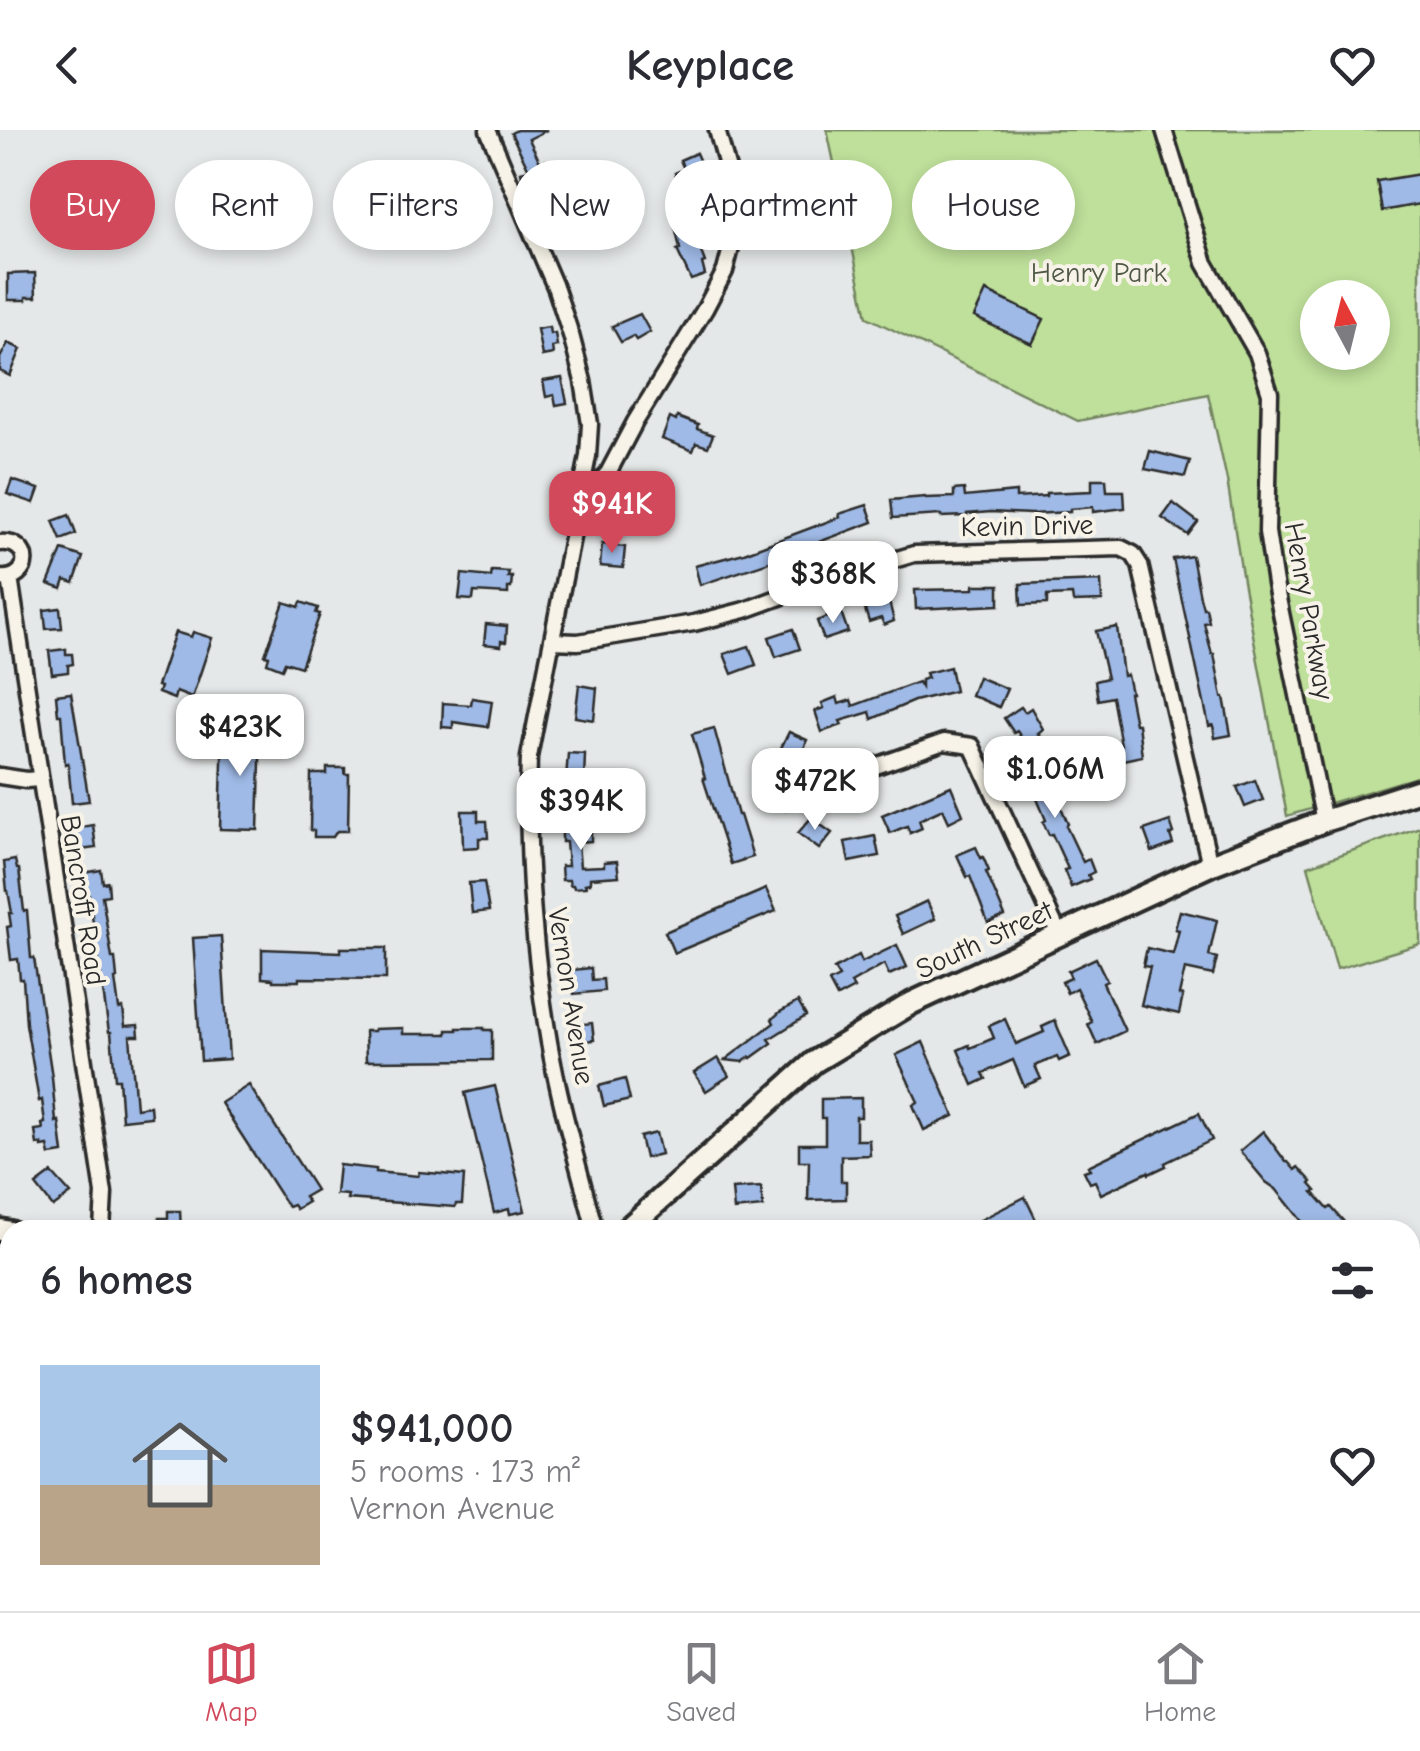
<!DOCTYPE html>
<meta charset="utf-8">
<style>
:root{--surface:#fff;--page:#f7f7f7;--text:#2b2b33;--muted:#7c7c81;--line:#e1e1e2;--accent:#d1495b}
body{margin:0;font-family:"Comic Neue",sans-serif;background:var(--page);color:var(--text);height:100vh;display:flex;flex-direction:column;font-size:38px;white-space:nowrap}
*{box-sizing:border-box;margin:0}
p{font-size:32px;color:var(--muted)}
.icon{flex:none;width:55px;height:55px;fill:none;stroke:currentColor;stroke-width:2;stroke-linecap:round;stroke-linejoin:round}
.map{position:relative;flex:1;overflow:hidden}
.details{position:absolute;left:0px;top:1090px;width:1420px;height:392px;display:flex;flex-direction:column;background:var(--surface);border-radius:30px 30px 0 0;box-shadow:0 5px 15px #0003}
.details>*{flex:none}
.hud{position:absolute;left:30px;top:30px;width:1360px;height:90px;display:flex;gap:20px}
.needle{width:65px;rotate:353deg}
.buttons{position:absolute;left:1300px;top:150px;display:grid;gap:20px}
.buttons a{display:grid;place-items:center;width:90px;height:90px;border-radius:50%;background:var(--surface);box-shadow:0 5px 15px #0003;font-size:50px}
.price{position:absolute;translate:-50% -85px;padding:0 22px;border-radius:20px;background:#fff;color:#222;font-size:32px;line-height:65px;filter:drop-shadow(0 2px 5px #0008)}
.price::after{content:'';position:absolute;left:50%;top:60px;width:30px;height:22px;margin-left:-15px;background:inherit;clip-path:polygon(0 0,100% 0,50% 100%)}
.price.current{background:var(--accent);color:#fff}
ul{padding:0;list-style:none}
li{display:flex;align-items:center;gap:30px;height:250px;padding:0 40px}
li span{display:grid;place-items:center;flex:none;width:280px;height:200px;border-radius:0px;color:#555}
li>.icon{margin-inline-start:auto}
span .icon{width:120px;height:120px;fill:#fffc;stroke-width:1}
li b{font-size:42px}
h2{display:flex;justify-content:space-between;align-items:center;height:120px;padding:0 40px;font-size:42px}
.chip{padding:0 35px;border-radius:45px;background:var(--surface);box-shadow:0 5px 15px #0003;font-size:35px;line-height:90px}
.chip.current{background:var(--accent);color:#fff}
header{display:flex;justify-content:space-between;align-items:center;height:130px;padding:0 40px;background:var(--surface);font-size:45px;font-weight:700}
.dock{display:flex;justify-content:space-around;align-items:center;height:140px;border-top:2px solid var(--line);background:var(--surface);font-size:28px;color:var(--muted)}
.dock a{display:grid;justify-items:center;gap:5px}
.dock .current{color:var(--accent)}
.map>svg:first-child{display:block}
</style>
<header><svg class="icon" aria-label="back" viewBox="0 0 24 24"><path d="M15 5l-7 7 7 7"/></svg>Keyplace<svg class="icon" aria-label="heart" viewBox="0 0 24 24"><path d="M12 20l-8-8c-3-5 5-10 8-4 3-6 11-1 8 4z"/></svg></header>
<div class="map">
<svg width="1420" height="1481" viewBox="0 0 1420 1481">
<rect width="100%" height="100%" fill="#e5e8e8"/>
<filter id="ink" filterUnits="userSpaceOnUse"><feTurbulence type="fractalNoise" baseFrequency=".01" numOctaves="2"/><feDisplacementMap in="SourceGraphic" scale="20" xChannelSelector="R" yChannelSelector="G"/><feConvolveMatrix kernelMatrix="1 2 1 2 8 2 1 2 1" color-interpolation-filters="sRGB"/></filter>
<g filter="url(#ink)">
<g fill="#bee09a" stroke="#748662" stroke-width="2.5" fill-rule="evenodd">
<path d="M827 0H1420V646L1287 686 1243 451 1227 350 1208 264 1078 291 867 187ZM1318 168H1372V222H1318Z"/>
<path d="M1420 697V814L1337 839 1308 736Z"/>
</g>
<g fill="#9fbae6" stroke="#2b2b2b" stroke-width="2.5">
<path d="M517 0H547L529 9 540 32 545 31 549 51 524 57 521 42 529 40 511 3Z"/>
<path d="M696 23 703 39 688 46 690 52 680 56 675 43 684 39 680 30Z"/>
<path d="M1420 44V74L1382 81 1377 51Z"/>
<path d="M559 56 561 84 546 85 542 57Z"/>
<path d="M688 63 691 75H688L694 104 705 132 702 133 705 145 691 150 677 120 680 119 671 79 673 78 671 67Z"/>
<path d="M35 143 36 167H26V170H8V144Z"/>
<path d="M986 161 1044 189 1032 214 974 187Z"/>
<path d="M640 184 650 202 636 210 633 206 621 212 612 196Z"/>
<path d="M549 197 550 204 555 203 557 216 552 217 553 224 542 226 537 199Z"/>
<path d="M8 213 21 219 10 246 0 241V228Z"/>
<path d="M562 248 567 273 556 275 554 265 546 267 543 251Z"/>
<path d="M677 287 698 295 697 299 713 305 708 317 696 313 693 321 662 309 670 288 676 291Z"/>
<path d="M1150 321 1190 331 1185 347 1145 339Z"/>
<path d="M1092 349H1106L1107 361H1124L1125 378 1093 382V377L1070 379V382L1031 384 991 382 967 384V386L941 387V385L893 388 891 370 925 367 926 368 954 367V360L964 359 965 367 1016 362V368L1046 366V363L1092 361Z"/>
<path d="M12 350 39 359 34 373 7 364Z"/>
<path d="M628 353H649L650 384H635V367H629Z"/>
<path d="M1173 373 1198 392 1188 405 1162 388Z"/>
<path d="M867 375 873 392 816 413 817 416 700 455 695 436 744 423 840 387 839 384Z"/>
<path d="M69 385 76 404 61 410 53 391Z"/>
<path d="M602 414 625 417 623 438 600 436Z"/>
<path d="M62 420 83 427 74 453 65 450 62 459 48 454Z"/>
<path d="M1192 426 1200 467 1203 478H1206L1209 492 1204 493 1212 524H1214L1222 567H1224L1231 605 1215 608 1213 595 1209 596 1173 429Z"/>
<path d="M492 441 509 442 508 447H512L511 458H508V464L474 462 473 470 459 469 462 444 491 447Z"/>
<path d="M1101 451 1102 471 1073 472 1072 465 1047 466V474L1021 475 1020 454Z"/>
<path d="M974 455H999V475L916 479 915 460 974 459Z"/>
<path d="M887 464 894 491 884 495 881 488 869 492 863 473Z"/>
<path d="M284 472 299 477 301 472 318 478 316 483 320 484 301 537 285 532 282 539 267 533 269 526 265 525Z"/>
<path d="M60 478 62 498 46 499 44 480Z"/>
<path d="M841 482 848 502 824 510 817 491Z"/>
<path d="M486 494 507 496 506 512 501 511V516L484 514Z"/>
<path d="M1117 497 1123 546 1127 545 1131 563H1129L1135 594H1138L1142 626 1118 631 1116 620 1120 619 1121 615 1112 567 1098 570 1095 551 1107 548 1096 501Z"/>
<path d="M793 499 800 519 776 527 769 507Z"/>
<path d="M175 502 191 507 193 502 212 508 192 568 176 562 174 569 158 563 160 557 157 556Z"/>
<path d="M749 516 756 535 732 544 724 524Z"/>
<path d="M66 519V524H72L73 534 68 535V542L52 544 49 521Z"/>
<path d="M950 537 955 561 914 571 872 589 870 582 840 591 842 595 822 602 815 581 824 578 822 573 837 567 839 574 851 570 853 576 918 552 921 557V550L928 548 926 543Z"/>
<path d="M978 547 1007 559 999 577 971 565Z"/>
<path d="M579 555 597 558 594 590 575 587Z"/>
<path d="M71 563 89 671 72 673 68 633 65 634 61 585H58L56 565Z"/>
<path d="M472 568 492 571 488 597 453 592V598L442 597 443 573 471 575Z"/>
<path d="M1021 577 1025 582 1031 578 1043 599 1038 603 1040 605 1025 614 1017 601 1014 603 1004 588Z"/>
<path d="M223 597 261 598 258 700 220 699Z"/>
<path d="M714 598 738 685H740L753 727 731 734 703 648H705L692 604Z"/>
<path d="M789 602 807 610 799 634 778 624Z"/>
<path d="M568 623 585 624 584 650 566 649Z"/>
<path d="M1034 628 1037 633 1044 630 1049 642 1043 645 1055 673 1059 672 1068 694 1066 696 1083 732 1089 729 1094 742 1088 745 1090 749 1071 757 1064 740 1068 739 1052 704 1049 705 1043 692 1046 690 1035 664H1032L1027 651 1023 653 1016 636Z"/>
<path d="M327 638H345V644H349L348 701H337L333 707H314V701L310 700 311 644H327Z"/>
<path d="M798 650 806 674 785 680 779 655Z"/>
<path d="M1255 650 1263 670 1245 677 1237 657Z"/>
<path d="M951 656 963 685 949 692 943 679 919 690 922 698 910 703 907 696 890 703 882 685Z"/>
<path d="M462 681H478V691H487L488 708H479V717L463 718Z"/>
<path d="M562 681H581V695H591V711L578 712 580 737 604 736V732L617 731 619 746 590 748V753L585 754 586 757 574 758 573 755H570L569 750H562L561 736H568L566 712H562Z"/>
<path d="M811 688 832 703 819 719 798 703Z"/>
<path d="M1170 691 1174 703 1170 705 1173 714 1152 722 1144 700Z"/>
<path d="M93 695 96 718 80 720 76 698Z"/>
<path d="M875 706 879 726 849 732 845 712Z"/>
<path d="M976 717 981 728 983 727 989 741 986 742 1005 786 988 793 970 746 967 747 957 725Z"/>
<path d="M15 730 17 739H19L24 781H27L31 828H34L52 947 56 992 59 991 63 1023 50 1025 48 1016 42 1017V1014L37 1015 35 1000 43 999 42 994 45 993 42 970 39 971 26 894 23 849H20L18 829 11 830 7 797 11 796 9 783H12L8 761H7L4 732Z"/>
<path d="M101 740 103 753 108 752 109 765 102 766 112 828H115L117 848 115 849 119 879 123 878 125 896 138 895 139 906H130L136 978 150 976 151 987 122 990 119 949H115L111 902H109L89 765H86L83 743Z"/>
<path d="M484 752 489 781 472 783 469 753Z"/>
<path d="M766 759 776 781 674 823 665 802Z"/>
<path d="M927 771 935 789 903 804 895 786Z"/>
<path d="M1180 781 1217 790 1209 826 1217 828 1213 845 1185 839 1179 865 1183 866 1179 884 1141 875 1150 837 1143 836 1147 818 1173 824 1179 800 1175 799Z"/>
<path d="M221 806 229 929 201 931 193 808Z"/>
<path d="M897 815 907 837 889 845 884 834 851 853 854 858 837 867 829 852 839 847 834 839 859 825 862 832Z"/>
<path d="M341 818H386V849L299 848V851H273V849L262 848V819L341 822Z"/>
<path d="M1096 828 1107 851 1103 853 1125 901 1097 914 1088 894 1092 892 1076 858 1067 863 1062 852 1071 848 1068 841Z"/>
<path d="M591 838 592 850 603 849 604 861 574 864 572 840Z"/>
<path d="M798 872 806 886 769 909 772 913 751 928 750 927 743 932 725 930 774 893 772 889 780 882Z"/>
<path d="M1005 889 1016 914 1044 902 1042 897 1055 891 1070 926 1059 931 1057 927 1035 936 1041 949 1024 956 1013 930 983 943 986 949 973 955 958 920 969 915 970 918 994 908 989 896Z"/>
<path d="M592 893 594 910 575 912 573 895Z"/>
<path d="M403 898V904H447V900H457V898H484V900H492V930L366 931 365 901H374V899Z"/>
<path d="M923 912 954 986 924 1000 913 975 918 972 896 925Z"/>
<path d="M718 928 729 946 706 961 694 943Z"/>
<path d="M625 949 630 970 604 976 599 956Z"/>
<path d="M249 955 316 1060 304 1067 308 1072 296 1079 293 1075 288 1077 221 973Z"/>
<path d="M495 956 525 1081 510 1084 509 1079 494 1083 465 963Z"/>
<path d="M861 968V987H856V1010H869L870 1025 841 1026V1051H846V1069L808 1070 809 1031H799V1014H825V988H821V969Z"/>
<path d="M1199 983 1212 1010 1165 1033 1166 1036 1149 1044 1148 1042 1101 1064 1095 1051 1090 1053 1084 1041 1090 1039 1088 1036Z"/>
<path d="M1263 1001 1286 1032H1288L1295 1040 1298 1037 1312 1052 1310 1054 1316 1061 1313 1062 1328 1079 1331 1077 1344 1092 1335 1100H1309L1276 1059 1266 1052 1240 1021Z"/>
<path d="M656 1003 661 1024 645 1028 640 1007Z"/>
<path d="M339 1035 376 1039V1042L418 1046 419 1042 464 1046 462 1074H456L455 1077 347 1069 348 1065 336 1064Z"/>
<path d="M52 1043 71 1064 53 1077 36 1055Z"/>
<path d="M761 1057 763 1077 734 1080 732 1059Z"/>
<path d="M1025 1067 1038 1094 1026 1100H961Z"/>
<path d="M168 1081H180L181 1100H159V1088H168Z"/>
</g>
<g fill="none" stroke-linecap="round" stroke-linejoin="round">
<defs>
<g id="street">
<path d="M488 0 556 159 571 205 583 251 590 294 588 326 529 627C526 723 533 818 549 912 560 975 579 1038 595 1100"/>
<path d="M1164 0 1205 133 1257 223 1270 263 1267 402 1275 454 1324 691"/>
<path d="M580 365 596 356 608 343 635 292 705 179 725 141 731 118 735 84 732 54 717 0"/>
<path d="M0 413C33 410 32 451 0 448"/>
<path d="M10 448 104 1063 102 1100"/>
<path d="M552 511 578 512 694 493 745 480 824 451 914 424 1121 418 1133 424 1140 435 1210 735"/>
<path d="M862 641 944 612 972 616 1059 804"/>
<path d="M0 646 26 650 40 649"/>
<path d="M573 1481 574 1472"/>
</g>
<g id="secondary">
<path d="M0 1100 10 1102"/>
<path d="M626 1100 814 932 912 873 1210 735 1324 691 1420 660"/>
</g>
</defs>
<use href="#street" stroke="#2b2b2b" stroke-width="21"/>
<use href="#secondary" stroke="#2b2b2b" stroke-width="28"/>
<use href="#street" stroke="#f7f3e8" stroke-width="14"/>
<use href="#secondary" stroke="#f7f3e8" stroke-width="20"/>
</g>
</g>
<g text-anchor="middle" stroke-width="8" stroke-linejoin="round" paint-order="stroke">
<g font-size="28" fill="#505847" stroke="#f7f3e8">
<text x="1099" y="152">Henry Park</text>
</g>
<g font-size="28" fill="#2b2b2b" stroke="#f7f3e8">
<text transform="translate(1027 395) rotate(-1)" y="10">Kevin Drive</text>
<text transform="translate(1310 481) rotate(80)" y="10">Henry Parkway</text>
<text transform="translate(84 770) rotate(81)" y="10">Bancroft Road</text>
<text transform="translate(984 809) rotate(-25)" y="10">South Street</text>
<text transform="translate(572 866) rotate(81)" y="10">Vernon Avenue</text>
</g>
</g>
</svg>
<div class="buttons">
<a><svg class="needle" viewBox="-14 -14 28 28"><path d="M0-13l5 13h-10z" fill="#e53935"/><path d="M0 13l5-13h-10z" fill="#7c7c81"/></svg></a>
</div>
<b class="price current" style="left:612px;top:426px">$941K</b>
<b class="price" style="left:833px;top:496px">$368K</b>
<b class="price" style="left:240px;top:649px">$423K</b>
<b class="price" style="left:1055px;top:691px">$1.06M</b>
<b class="price" style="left:815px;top:703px">$472K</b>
<b class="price" style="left:581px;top:723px">$394K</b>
<div class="hud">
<a class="chip current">Buy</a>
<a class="chip">Rent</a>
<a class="chip">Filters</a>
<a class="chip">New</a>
<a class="chip">Apartment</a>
<a class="chip">House</a>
</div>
<section class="details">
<h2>6 homes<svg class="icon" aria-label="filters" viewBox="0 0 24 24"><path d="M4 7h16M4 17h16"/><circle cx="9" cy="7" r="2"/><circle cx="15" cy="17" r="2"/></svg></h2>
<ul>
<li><span style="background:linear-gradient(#a9c7e8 60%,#b9a48a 0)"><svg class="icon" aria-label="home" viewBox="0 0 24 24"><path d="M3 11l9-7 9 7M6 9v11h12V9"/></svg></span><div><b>$941,000</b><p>5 rooms · 173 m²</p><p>Vernon Avenue</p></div><svg class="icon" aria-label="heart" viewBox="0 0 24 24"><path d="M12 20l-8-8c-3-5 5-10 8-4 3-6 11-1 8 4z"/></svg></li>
</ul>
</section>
</div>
<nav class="dock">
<a class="current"><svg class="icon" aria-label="map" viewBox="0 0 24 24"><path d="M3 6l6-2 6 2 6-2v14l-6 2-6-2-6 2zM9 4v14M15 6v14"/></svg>Map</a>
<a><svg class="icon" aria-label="saved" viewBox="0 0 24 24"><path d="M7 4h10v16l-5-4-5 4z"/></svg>Saved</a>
<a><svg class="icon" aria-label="home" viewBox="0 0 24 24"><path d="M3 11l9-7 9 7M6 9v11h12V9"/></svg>Home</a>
</nav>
